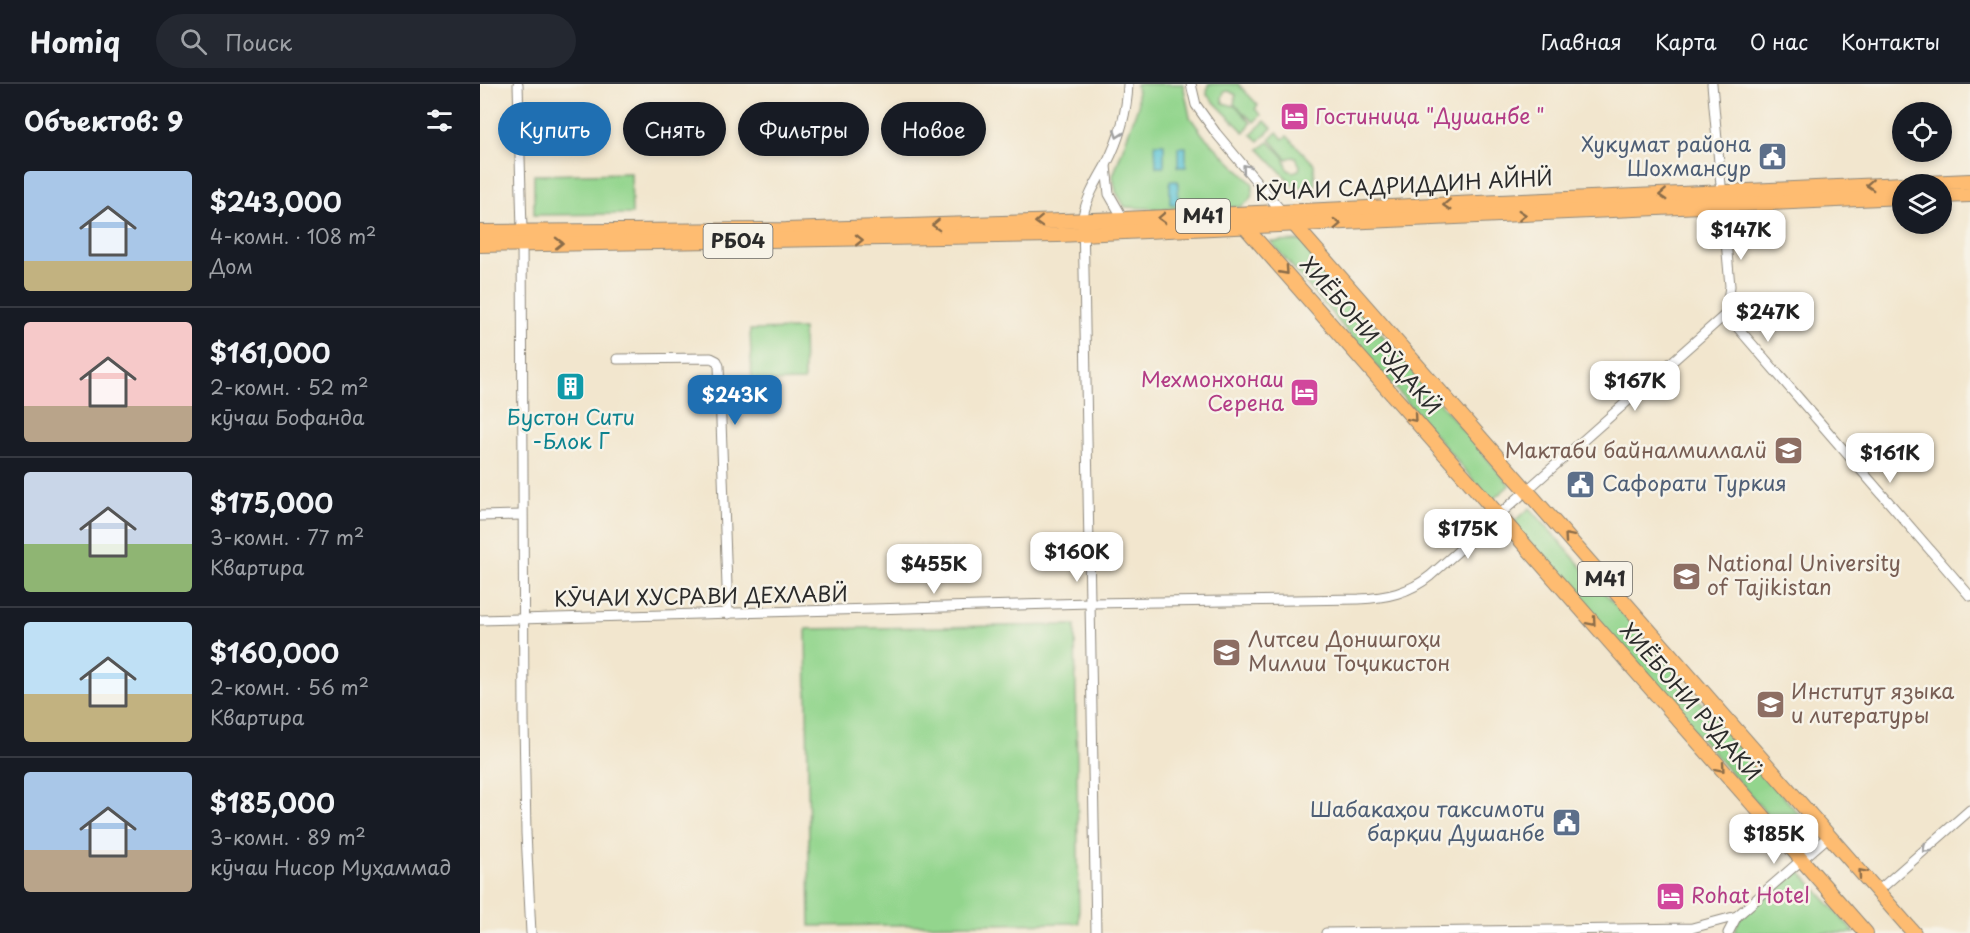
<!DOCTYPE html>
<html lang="ru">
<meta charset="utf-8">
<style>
:root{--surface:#171b24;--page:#242831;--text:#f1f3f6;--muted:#9ea1a6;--line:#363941;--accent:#1f6fb2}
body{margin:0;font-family:"Playpen Sans",sans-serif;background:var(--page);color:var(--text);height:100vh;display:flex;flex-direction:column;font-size:22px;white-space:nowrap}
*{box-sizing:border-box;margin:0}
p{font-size:20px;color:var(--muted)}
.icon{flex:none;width:33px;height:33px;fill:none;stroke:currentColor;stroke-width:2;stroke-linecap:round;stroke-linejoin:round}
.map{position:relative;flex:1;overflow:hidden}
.drawer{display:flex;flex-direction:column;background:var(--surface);width:480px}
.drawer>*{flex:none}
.banner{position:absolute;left:18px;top:18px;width:570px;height:54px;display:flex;gap:12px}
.buttons{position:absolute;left:1412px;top:18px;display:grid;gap:12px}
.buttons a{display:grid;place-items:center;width:60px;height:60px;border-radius:50%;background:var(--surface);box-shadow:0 3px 9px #0003;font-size:30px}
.price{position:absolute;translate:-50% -51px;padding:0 14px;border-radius:12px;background:#fff;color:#222;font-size:20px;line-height:39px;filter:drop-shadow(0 2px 3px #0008)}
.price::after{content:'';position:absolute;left:50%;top:36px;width:18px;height:14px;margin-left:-9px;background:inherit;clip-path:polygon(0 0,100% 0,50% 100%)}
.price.selected{background:var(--accent);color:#fff}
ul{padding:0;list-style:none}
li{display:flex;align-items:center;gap:18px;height:150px;padding:0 24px}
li+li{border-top:2px solid var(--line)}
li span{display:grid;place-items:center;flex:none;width:168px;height:120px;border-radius:6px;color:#555}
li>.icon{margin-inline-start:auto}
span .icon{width:72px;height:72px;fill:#fffc;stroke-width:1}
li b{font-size:26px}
h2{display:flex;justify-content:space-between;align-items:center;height:72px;padding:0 24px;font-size:26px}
.chip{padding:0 21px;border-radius:27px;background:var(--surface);box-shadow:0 3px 9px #0003;font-size:21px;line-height:54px}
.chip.selected{background:var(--accent);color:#fff}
header{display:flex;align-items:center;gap:36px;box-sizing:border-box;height:84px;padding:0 30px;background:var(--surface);border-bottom:2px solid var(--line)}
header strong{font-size:28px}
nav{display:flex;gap:33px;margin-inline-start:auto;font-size:21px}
.search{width:420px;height:54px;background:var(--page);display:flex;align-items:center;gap:15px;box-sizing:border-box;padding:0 21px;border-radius:33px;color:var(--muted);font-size:22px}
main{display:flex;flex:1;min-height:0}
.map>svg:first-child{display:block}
</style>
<header>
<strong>Homiq</strong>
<div class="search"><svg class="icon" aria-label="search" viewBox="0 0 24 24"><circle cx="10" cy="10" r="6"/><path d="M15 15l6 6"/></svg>Поиск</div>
<nav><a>Главная</a><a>Карта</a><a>О нас</a><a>Контакты</a></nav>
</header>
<main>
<section class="drawer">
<h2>Объектов: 9<svg class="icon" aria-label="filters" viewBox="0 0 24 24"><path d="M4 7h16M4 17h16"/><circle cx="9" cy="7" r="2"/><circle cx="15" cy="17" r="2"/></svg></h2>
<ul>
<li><span style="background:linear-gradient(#a9c7e8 75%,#c2b280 0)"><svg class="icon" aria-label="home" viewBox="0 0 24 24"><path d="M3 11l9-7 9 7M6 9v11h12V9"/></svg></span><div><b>$243,000</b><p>4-комн. · 108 m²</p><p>Дом</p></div></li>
<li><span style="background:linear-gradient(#f6c9c9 70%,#b9a48a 0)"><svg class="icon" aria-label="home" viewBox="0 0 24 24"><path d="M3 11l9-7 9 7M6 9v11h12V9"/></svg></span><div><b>$161,000</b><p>2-комн. · 52 m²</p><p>кӯчаи Бофанда</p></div></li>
<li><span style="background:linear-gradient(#c9d6e8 60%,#8fb573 0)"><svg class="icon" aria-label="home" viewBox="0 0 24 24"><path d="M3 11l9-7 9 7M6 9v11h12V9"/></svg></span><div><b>$175,000</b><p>3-комн. · 77 m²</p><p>Квартира</p></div></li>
<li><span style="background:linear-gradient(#bfe0f5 60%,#c2b280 0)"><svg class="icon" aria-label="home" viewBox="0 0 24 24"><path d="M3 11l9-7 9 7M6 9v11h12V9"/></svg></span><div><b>$160,000</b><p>2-комн. · 56 m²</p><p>Квартира</p></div></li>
<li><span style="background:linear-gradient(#a9c7e8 65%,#b9a48a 0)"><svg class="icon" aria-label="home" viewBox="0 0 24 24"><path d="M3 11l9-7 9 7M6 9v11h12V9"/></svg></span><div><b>$185,000</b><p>3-комн. · 89 m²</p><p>кӯчаи Нисор Муҳаммад</p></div></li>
</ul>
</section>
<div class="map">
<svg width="1490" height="849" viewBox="0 0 1490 849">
<rect width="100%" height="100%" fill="#f7f3e8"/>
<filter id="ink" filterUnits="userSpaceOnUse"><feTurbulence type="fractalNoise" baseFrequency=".0167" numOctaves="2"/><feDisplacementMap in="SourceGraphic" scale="12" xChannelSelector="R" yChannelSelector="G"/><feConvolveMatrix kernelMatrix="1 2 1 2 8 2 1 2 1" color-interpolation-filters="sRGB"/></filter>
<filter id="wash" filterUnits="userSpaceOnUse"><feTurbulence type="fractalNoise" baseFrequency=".008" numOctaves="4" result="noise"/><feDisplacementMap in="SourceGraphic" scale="24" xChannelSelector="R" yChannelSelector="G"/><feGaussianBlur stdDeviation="1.35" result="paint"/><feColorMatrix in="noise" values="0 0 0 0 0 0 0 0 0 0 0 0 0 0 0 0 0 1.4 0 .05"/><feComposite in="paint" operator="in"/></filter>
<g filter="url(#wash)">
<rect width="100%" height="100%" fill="#f2e6ce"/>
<g fill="#93d58d" stroke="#5f805c" stroke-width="1.5">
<path d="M656 0H703L710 33 723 51 773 100C773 112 771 117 760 123L682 125 645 123 636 108 633 92 658 22Z"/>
<path d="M728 0H758L778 21 775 25 781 31 774 38 754 20 756 11 749 7 744 8 742 14 743 19 757 23 771 39 764 48 727 11Z"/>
<path d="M785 37 792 44 779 57 771 50Z"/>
<path d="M797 48 803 55 807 52 834 80 835 102 815 103 779 65 789 58 804 73 808 86 813 88 819 86 820 82 816 74 812 73 807 75 790 55Z"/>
<path d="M151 89 152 130 54 131V91Z"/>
<path d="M822 157 1030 401 1011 417 791 158Z"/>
<path d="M323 245 324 297 272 298 270 246Z"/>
<path d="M1050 424 1333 746 1315 762 1032 439Z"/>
<path d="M595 541 599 839 330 842 326 545Z"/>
<path d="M1319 786 1375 849H1254L1259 835Z"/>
</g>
<g fill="#5ac4d5" stroke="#427880" stroke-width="1.5">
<path d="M675 60H684V83H676Z"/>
<rect x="698" y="63" width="8" height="20"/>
<rect x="690" y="97" width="8" height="23"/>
</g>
</g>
<g filter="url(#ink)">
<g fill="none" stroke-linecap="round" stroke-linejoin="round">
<defs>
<g id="minor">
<path d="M38 0 42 146 44 638 46 749 51 849"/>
<path d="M711 0 716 21 736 49 803 129"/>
<path d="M626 82 629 110 645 138"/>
<path d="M1246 230 1490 512"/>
<path d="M137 275 231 274 237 277 239 282 248 530"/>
<path d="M0 432 42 431"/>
<path d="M0 536 610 519 879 515C906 514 929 509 950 492L1246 230 1250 202 1232 0"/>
<path d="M1398 807 1490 726"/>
<path d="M616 849 603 132C607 113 617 97 626 81 639 56 647 28 648 0"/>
<path d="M846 849 1212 844 1257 832 1349 752"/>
<path d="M1248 849 1257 832"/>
</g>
<g id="highway">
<path d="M1461 112 1490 111"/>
<path d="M811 137 1434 849"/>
<path d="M766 144 1386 849"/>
<path d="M0 148 306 146 643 135 1490 97"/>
<path d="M0 161 578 151 1422 113"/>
</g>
</defs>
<use href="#minor" stroke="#8e887c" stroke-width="11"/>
<use href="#highway" stroke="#8e887c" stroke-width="16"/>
<use href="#minor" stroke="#fff" stroke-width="9"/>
<use href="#highway" stroke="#febc71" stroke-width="14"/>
</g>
<defs><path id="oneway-chevron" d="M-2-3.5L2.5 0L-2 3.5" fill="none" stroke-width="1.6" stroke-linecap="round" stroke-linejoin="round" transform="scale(1.5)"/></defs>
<g stroke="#a0a0a0">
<use href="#oneway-chevron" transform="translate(638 50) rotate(109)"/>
<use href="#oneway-chevron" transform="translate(766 84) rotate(-130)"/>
<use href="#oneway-chevron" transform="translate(1446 765) rotate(139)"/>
</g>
<g stroke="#8a6c4a">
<use href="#oneway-chevron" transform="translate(1390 101) rotate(177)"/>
<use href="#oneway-chevron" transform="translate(1183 111) rotate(177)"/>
<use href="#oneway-chevron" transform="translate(967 121) rotate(177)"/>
<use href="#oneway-chevron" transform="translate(1042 131) rotate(-3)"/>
<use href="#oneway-chevron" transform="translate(682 134) rotate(178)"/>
<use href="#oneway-chevron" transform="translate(559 138) rotate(178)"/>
<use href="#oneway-chevron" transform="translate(857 140) rotate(-3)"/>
<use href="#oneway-chevron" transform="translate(456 141) rotate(178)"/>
<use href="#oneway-chevron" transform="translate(379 156) rotate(-1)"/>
<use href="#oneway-chevron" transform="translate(79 159) rotate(-1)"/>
<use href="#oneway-chevron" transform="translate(805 187) rotate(48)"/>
<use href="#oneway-chevron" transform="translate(933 334) rotate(49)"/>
<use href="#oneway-chevron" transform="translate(1088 453) rotate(-131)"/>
<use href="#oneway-chevron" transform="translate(1112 538) rotate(49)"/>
<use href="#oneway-chevron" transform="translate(1241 684) rotate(49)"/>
<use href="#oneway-chevron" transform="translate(1382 789) rotate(-131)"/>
</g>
</g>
<defs>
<symbol id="hotel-square" viewBox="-11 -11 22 22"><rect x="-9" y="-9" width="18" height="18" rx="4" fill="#d1479c" stroke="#f7f3e8"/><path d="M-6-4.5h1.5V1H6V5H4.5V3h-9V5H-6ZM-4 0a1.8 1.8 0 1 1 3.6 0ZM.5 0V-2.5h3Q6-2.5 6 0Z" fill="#fff"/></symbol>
<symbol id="civic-square" viewBox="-11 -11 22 22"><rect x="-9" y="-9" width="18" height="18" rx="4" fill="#5c6f8a" stroke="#f7f3e8"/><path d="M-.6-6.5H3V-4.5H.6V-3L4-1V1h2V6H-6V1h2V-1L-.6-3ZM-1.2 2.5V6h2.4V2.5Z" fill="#fff"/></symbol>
<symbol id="building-square" viewBox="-11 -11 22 22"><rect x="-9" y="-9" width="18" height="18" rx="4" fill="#0f9aa8" stroke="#f7f3e8"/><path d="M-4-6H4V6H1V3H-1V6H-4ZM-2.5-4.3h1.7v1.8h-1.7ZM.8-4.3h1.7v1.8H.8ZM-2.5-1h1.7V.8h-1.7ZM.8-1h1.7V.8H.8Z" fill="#fff"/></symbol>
<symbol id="school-square" viewBox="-11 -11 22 22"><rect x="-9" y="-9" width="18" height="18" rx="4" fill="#8d6e63" stroke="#f7f3e8"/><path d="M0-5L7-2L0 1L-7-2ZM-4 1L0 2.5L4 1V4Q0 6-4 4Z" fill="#fff"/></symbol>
<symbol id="university-square" viewBox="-11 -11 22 22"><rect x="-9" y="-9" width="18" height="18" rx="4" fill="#8d6e63" stroke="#f7f3e8"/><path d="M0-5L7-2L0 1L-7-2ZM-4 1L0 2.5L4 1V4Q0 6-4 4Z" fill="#fff"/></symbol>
</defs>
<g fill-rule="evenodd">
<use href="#hotel-square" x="798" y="16" width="33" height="33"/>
<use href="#civic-square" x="1276" y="56" width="33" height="33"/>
<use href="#building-square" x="74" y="286" width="33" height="33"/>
<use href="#hotel-square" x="808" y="292" width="33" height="33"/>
<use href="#school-square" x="1292" y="350" width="33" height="33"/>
<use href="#civic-square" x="1084" y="384" width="33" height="33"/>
<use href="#university-square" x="1190" y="476" width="33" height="33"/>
<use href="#school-square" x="730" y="552" width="33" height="33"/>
<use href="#university-square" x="1274" y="604" width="33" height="33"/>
<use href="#civic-square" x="1070" y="722" width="33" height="33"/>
<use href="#hotel-square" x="1174" y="796" width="33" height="33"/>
</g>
<g text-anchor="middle" stroke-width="5" stroke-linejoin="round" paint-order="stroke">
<g fill="#f7f3e8" stroke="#686764" stroke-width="1.5">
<rect x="696" y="115" width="54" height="34" rx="4.5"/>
<rect x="223.5" y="140" width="69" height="34" rx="4.5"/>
<rect x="1098" y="478" width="54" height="34" rx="4.5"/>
</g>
<g font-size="20" font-weight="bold" fill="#2b2b2b">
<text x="723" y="139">M41</text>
<text x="258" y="164">РБ04</text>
<text x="1125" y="502">M41</text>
</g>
<g font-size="21" fill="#b23c85" stroke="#f7f3e8" text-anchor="start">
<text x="835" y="40">Гостиница "Душанбе "</text>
<text x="804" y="303" text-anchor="end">Мехмонхонаи<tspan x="804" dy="24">Серена</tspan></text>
<text x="1211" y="819">Rohat Hotel</text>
</g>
<g font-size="21" fill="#4e5e75" stroke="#f7f3e8" text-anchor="end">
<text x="1271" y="68">Хукумат района<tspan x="1271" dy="24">Шохмансур</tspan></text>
<text x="1122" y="407" text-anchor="start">Сафорати Туркия</text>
<text x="1065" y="733">Шабакаҳои таксимоти<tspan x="1065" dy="24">барқии Душанбе</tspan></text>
</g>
<g font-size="21" fill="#2b2b2b" stroke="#f7f3e8">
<text transform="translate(924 102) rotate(-3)" y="7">КӮЧАИ САДРИДДИН АЙНӢ</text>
<text transform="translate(890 252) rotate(49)" y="7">ХИЁБОНИ РӮДАКӢ</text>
<text transform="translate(221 513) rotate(-1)" y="7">КӮЧАИ ХУСРАВИ ДЕХЛАВӢ</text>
<text transform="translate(1210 618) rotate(49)" y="7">ХИЁБОНИ РӮДАКӢ</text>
</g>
<g font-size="21" fill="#0d838f" stroke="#f7f3e8">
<text x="91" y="341">Бустон Сити<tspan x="91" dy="24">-Блок Г</tspan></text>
</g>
<g font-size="21" fill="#785e54" stroke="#f7f3e8" text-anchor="start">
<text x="1287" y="374" text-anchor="end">Мактаби байналмиллалӣ</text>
<text x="1227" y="487">National University<tspan x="1227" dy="24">of Tajikistan</tspan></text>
<text x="768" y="563">Литсеи Донишгоҳи<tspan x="768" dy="24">Миллии Тоҷикистон</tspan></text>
<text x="1311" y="615">Институт языка<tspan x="1311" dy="24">и литературы</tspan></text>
</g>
</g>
</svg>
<div class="buttons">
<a><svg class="icon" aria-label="locate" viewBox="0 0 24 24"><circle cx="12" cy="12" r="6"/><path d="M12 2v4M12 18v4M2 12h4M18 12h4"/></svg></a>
<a><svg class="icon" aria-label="layers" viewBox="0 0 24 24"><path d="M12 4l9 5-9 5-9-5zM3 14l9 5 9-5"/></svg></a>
</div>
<b class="price" style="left:1261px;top:177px">$147K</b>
<b class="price" style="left:1288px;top:259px">$247K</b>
<b class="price" style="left:1155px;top:328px">$167K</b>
<b class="price selected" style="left:255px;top:342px">$243K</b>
<b class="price" style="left:1410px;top:400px">$161K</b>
<b class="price" style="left:988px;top:476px">$175K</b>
<b class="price" style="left:597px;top:499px">$160K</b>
<b class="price" style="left:454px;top:511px">$455K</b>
<b class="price" style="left:1294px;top:781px">$185K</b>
<div class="banner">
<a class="chip selected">Купить</a>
<a class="chip">Снять</a>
<a class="chip">Фильтры</a>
<a class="chip">Новое</a>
</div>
</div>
</main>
